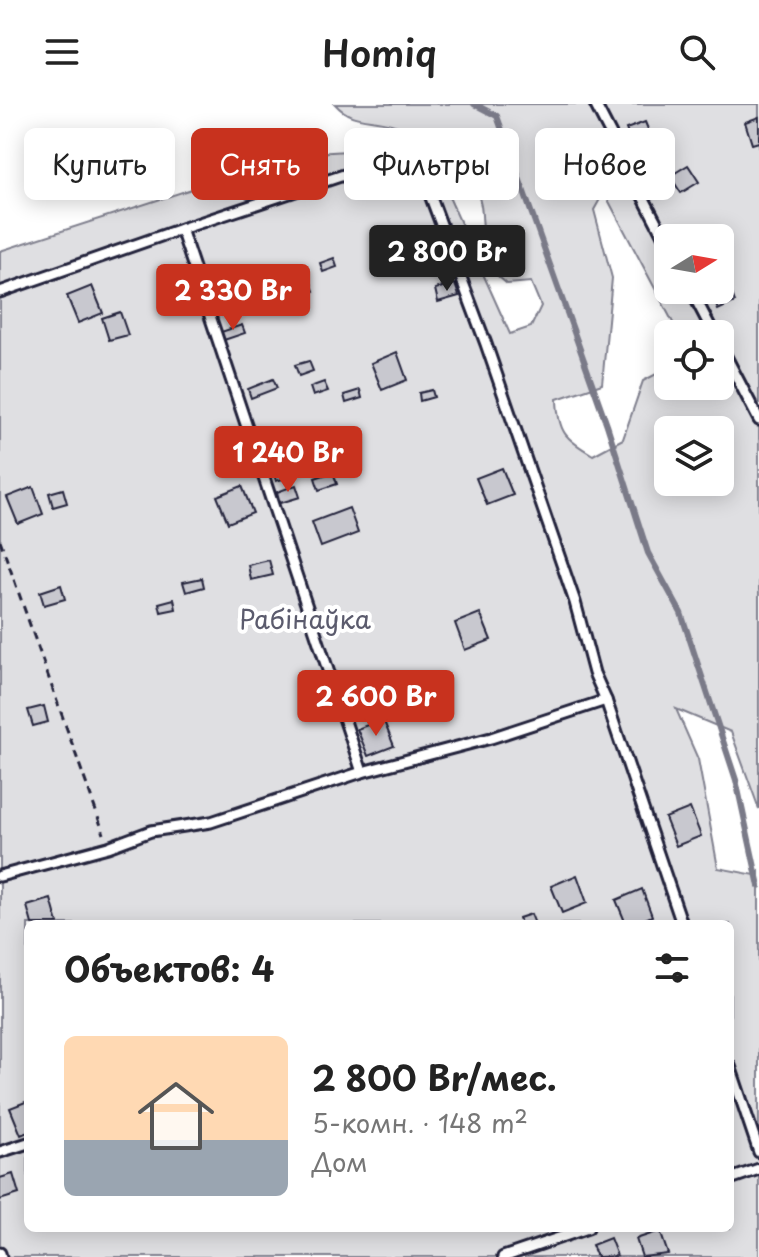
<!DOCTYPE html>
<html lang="ru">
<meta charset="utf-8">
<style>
:root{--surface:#fff;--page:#f6f6f6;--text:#222;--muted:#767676;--line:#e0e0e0;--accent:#c8321e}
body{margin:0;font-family:"Playpen Sans",sans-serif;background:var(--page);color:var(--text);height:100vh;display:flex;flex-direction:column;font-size:30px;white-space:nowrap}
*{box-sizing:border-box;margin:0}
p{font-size:26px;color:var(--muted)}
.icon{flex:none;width:44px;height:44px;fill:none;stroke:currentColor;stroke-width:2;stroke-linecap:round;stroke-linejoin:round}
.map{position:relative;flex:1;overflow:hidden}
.details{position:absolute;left:24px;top:816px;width:710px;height:312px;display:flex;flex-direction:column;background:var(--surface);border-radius:12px;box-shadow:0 4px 20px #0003}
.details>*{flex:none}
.banner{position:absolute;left:24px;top:24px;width:712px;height:72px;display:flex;gap:16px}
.needle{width:52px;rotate:79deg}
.tools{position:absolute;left:654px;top:120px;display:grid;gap:16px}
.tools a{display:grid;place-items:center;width:80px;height:80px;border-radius:12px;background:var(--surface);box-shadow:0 4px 20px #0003;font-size:40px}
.price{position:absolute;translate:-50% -68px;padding:0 18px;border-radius:8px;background:var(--accent);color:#fff;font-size:26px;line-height:52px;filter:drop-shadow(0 2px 4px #0008)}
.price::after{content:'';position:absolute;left:50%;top:48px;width:24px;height:18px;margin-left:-12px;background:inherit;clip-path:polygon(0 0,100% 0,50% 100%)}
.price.selected{background:#222;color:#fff}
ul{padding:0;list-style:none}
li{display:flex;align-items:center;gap:24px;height:200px;padding:0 40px}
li+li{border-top:2px solid var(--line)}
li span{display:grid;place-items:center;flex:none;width:224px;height:160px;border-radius:12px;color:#555}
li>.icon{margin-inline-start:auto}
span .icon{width:96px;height:96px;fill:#fffc;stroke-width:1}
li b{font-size:34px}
h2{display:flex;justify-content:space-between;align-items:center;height:96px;padding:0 40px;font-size:34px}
.pill{padding:0 28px;border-radius:12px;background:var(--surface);box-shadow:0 4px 20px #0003;font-size:28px;line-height:72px}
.pill.selected{background:var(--accent);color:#fff}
header{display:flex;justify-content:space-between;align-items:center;height:104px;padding:0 40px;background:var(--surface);font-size:36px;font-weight:600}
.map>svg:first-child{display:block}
</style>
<header><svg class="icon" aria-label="menu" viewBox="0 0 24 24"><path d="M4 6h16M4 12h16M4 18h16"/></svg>Homiq<svg class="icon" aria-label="search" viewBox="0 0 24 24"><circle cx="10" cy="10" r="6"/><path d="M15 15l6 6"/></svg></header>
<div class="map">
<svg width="759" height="1153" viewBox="0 0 759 1153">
<rect width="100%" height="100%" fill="#fff"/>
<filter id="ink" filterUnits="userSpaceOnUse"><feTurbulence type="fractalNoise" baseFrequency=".0125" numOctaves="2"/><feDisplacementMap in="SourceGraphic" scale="16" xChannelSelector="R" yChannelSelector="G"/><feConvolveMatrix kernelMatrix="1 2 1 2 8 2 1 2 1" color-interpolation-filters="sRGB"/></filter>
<g filter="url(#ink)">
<path fill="#dfdfe2" stroke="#80808e" stroke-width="2" fill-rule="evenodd" d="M335 0H759V705L731 628 676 605 698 655 718 764 755 771 759 767V1153H0V147L300 50 426 42 473 146C476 141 480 135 482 130 484 124 482 117 482 111 480 65 432 32 391 20 368 13 352 19 335 0ZM604 88 679 230H720V282H668V270L664 266 643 277 623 335 593 351C565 335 558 328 557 295L602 280 612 174 594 106ZM668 134H720V186H668ZM475 152 507 180 531 178 541 202 531 223 510 230ZM668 326H720V378H668ZM28 820H730V1124H28Z"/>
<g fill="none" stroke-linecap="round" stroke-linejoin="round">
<path stroke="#7a7a88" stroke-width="6" d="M474 0 497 12 607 321 648 449 681 509 736 676 759 782"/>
</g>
<g fill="#c8c8cf" stroke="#22223b" stroke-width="2">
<path d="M759 13V38L752 40 745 18Z"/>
<path d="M645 18 650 30 631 38 626 25Z"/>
<path d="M688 61 699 78 681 89 670 72Z"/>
<path d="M430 146 434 159 419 164 415 151Z"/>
<path d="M334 154 337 163 323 168 320 159Z"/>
<path d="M311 179 314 187 296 193 293 185Z"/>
<path d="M728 179 735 198 718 206 710 186H720V182Z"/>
<path d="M455 180 459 192 438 198 435 185Z"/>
<path d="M92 182 103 209 78 219 67 192Z"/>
<path d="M120 208 128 231 109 236 102 214Z"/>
<path d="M242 221 245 229 224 236 221 228Z"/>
<path d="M397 248 407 276 382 286 371 259Z"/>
<path d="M309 257 313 267 299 272 295 261Z"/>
<path d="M273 275 277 284 251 294 248 285Z"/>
<path d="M324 278 328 287 313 292 310 283Z"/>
<path d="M360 286 362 294 346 299 344 291Z"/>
<path d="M432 286 434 293 420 297 419 289Z"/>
<path d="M296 351 302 369 276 377 271 359Z"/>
<path d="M502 364 513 391 487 401 476 374Z"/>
<path d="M333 368 337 380 319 386 315 374Z"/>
<path d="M296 381 300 393 280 399 277 388Z"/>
<path d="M242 382 253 409 228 419 217 392Z"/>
<path d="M33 383 43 410 18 420 7 393Z"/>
<path d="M63 385 67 399 53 403 49 389Z"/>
<path d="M349 404 358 429 321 443 312 418Z"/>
<path d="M269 456 273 471 251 476 248 461Z"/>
<path d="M202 474 204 483 186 488 183 478Z"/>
<path d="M61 481 65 495 44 501 40 488Z"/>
<path d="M174 495 176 505 161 508 159 499Z"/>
<path d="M480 509 491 536 465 546 455 519Z"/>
<path d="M44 602 48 618 33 622 28 606Z"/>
<path d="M383 615 394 642 368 652 357 625Z"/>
<path d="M690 704 701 732 676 742 665 714Z"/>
<path d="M577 771 587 799 562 809 551 782Z"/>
<path d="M642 785 652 812 634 820H626L616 796Z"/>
<path d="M51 795 58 820H32L27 802Z"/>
<path d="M531 810 535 820H521L519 814Z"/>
<path d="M28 997V1028L21 1031 10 1004Z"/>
<path d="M13 1070 19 1090 0 1096V1074Z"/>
<path d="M660 1127 668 1150 642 1153 636 1135Z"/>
<path d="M610 1134 617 1152 597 1153 592 1141Z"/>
</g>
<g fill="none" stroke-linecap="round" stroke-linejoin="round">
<defs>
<g id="service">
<path d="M595 0 668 141"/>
<path d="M181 125 362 668"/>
<path d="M691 186 714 230"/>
<path d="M0 188 181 125 386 57 401 55 421 67 486 240 575 498 594 569 606 596 682 820"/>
<path d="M720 241 759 316"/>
<path d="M0 772 108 743 151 727 211 718 362 668 491 634 606 596"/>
<path d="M730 962 759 1048"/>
<path d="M0 1048 28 1039"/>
<path d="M730 1075 759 1065"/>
<path d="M0 1149 1 1153"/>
<path d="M503 1153 588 1124"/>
</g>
</defs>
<use href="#service" stroke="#22223b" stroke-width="15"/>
<path stroke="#22223b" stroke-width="3" stroke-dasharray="8 6" stroke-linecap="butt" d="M0 436 104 730"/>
<use href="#service" stroke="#fff" stroke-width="9"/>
</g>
</g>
<g text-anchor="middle" stroke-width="8" stroke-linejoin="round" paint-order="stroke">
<g font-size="26" fill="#5b5b6d" stroke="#fff">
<text x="305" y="525">Рабінаўка</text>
</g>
</g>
</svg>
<div class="tools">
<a><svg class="needle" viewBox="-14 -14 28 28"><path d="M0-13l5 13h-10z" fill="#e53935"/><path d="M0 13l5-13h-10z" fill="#767676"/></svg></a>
<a><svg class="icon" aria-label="locate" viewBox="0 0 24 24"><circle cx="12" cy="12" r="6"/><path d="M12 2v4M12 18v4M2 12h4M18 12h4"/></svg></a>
<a><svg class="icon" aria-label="layers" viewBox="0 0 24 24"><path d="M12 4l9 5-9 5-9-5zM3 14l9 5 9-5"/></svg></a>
</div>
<b class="price selected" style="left:447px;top:189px">2 800 Br</b>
<b class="price" style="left:233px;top:228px">2 330 Br</b>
<b class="price" style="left:288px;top:390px">1 240 Br</b>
<b class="price" style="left:376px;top:634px">2 600 Br</b>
<div class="banner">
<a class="pill">Купить</a>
<a class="pill selected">Снять</a>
<a class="pill">Фильтры</a>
<a class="pill">Новое</a>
</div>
<section class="details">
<h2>Объектов: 4<svg class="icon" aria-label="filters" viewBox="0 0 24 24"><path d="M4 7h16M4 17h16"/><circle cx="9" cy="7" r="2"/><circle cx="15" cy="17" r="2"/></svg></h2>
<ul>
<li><span style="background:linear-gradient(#ffd9b3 65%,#9aa5b1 0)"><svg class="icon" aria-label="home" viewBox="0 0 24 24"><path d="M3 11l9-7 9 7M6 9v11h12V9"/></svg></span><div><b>2 800 Br/мес.</b><p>5-комн. · 148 m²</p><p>Дом</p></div></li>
</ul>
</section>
</div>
